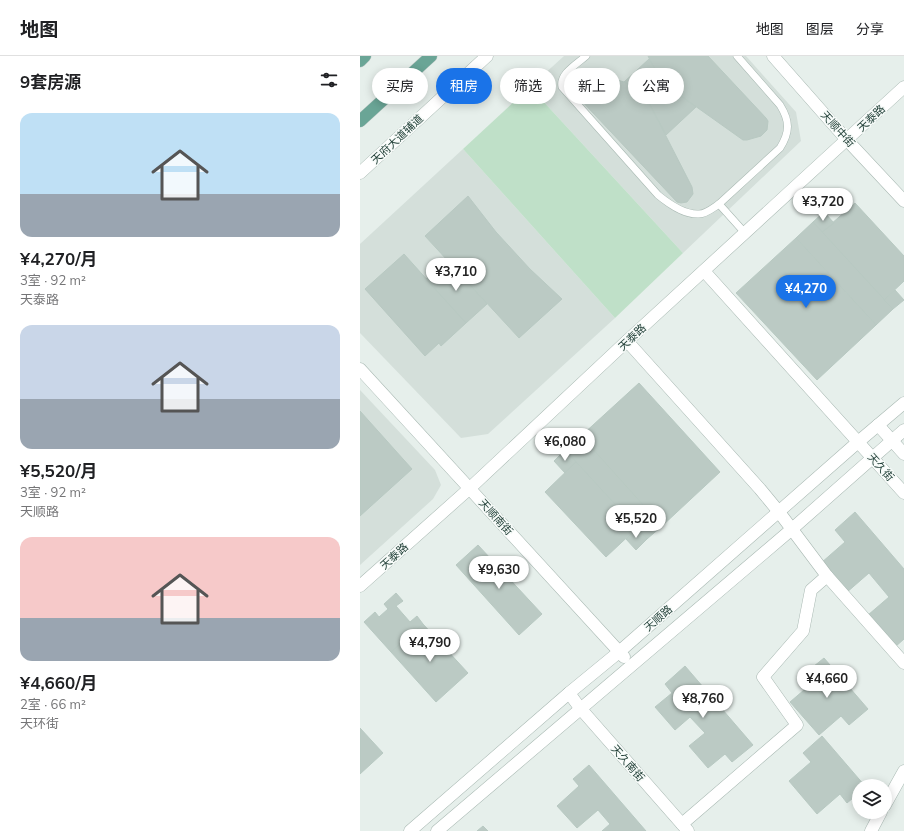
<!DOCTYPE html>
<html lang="zh">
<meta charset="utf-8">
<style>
:root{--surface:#fff;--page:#f6f6f6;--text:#202124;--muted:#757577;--line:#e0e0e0;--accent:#1a73e8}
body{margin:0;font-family:Mulish,"Noto Sans SC",sans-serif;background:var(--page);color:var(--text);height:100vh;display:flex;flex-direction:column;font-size:15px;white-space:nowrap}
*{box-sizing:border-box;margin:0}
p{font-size:13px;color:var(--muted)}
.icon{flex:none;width:22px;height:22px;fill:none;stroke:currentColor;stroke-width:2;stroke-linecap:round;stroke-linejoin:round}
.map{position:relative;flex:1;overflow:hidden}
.sheet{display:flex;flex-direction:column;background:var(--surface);width:360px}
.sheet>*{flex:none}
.banner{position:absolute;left:12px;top:12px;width:380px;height:36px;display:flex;gap:8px}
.controls{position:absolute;left:492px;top:723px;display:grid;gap:8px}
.controls a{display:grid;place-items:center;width:40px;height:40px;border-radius:50%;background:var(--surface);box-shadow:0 2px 10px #0003;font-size:20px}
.price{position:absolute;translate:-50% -34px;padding:0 9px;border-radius:14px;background:#fff;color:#222;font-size:13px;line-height:26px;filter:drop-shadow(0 1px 2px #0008)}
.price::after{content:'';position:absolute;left:50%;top:24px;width:12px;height:9px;margin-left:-6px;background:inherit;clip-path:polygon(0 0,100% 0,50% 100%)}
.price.selected{background:var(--accent);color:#fff}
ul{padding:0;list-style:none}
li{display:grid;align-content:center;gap:8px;height:212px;padding:0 20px}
li span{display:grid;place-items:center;height:124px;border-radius:12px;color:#555}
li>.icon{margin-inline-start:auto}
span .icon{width:72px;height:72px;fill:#fffc;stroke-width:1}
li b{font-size:17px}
h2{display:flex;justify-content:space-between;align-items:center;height:48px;padding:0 20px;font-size:17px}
.pill{padding:0 14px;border-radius:18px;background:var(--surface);box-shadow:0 2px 10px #0003;font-size:14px;line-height:36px}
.pill.selected{background:var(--accent);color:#fff}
header{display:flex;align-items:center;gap:24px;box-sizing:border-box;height:56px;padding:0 20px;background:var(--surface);border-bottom:1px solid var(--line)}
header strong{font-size:19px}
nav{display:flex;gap:22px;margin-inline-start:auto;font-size:14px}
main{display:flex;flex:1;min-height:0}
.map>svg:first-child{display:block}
</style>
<header>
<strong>地图</strong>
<nav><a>地图</a><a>图层</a><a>分享</a></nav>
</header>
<main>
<section class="sheet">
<h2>9套房源<svg class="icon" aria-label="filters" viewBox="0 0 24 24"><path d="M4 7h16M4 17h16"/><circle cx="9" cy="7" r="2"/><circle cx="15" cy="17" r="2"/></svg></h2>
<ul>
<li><span style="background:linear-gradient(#bfe0f5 65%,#9aa5b1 0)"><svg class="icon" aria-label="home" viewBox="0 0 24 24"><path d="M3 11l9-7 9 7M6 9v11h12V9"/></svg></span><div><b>¥4,270/月</b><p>3室 · 92 m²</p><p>天泰路</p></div></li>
<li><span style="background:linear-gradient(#c9d6e8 60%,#9aa5b1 0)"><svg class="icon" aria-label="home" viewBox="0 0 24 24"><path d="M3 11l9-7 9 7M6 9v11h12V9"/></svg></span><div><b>¥5,520/月</b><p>3室 · 92 m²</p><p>天顺路</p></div></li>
<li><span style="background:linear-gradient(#f6c9c9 65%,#9aa5b1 0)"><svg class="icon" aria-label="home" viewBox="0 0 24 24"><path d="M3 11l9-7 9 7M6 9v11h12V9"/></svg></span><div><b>¥4,660/月</b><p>2室 · 66 m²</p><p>天环街</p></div></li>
</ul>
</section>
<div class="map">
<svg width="544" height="775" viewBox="0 0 544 775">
<rect width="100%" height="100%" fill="#e6efeb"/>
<g fill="#d4dfda">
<path d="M204 0H386L436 56 441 85 323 197 170 31Z"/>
<path d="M103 93 255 262 128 378 101 382 0 277V188Z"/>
<path d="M0 334 75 414 81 429 73 443 0 509Z"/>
</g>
<path fill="#bfe0c8" d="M170 31 323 197 255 262 103 93Z"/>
<g fill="#bbcac4" stroke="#b8c9c2">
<path d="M288 0H348L406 62 408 65 407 74 401 80 387 84H383L307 30 295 14Z"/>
<path d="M289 3 301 22 307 30 336 51 306 79 287 43 277 33 264 26Z"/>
<path d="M230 18 251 22 264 26 277 33 287 43 332 131 333 138 327 146 321 147 317 146 218 41V32L220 24 224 19Z"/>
<path d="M108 140 136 176 170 213 202 243 159 282 65 180Z"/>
<path d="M495 147 544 200V225L524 244 462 176Z"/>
<path d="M464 156 474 167 462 176 453 166Z"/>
<path d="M453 166 533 253 516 269 436 182Z"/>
<path d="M436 182 516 269 457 324 376 237Z"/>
<path d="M44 198 106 267 81 290 79 287 65 300 5 233Z"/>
<path d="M87 204 127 248 106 267 66 223Z"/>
<path d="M535 234 544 244 533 253 524 244Z"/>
<path d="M279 327 360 416 302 470 221 380Z"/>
<path d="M0 355 52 413 0 460Z"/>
<path d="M221 380 302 470 287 483 205 394Z"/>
<path d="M205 394 216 406 205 417 194 405Z"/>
<path d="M216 406 277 472 246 501 185 436Z"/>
<path d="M495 456 544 513V583L535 591 508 559 529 541 509 517 486 537 461 507 485 486 475 474Z"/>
<path d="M277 472 287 483 276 494 266 483Z"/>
<path d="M118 489 182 558 159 579 96 509Z"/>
<path d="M36 537 43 545 36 550 50 566 57 560 63 568 31 596 4 566 15 556 19 561 28 553 24 548Z"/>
<path d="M63 568 108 617 76 646 31 596Z"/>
<path d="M464 602 508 653 489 669 481 660 459 679 430 646 451 628 443 619Z"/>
<path d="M325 610 393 689 372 706 365 698 348 712 329 690 345 677 330 661 315 674 295 651 312 637 305 628Z"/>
<path d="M0 672 23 697 0 718Z"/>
<path d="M462 680 505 730H499V737L487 747 480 738 457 758 429 725 451 706 443 697Z"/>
<path d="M229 709 286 775H242L250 768 238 754 217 772 197 750 219 730 213 723Z"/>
<path d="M123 770 128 775H117Z"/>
</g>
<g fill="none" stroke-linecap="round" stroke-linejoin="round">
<defs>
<g id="service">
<path d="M226 0C217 8 199 18 202 31L298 139C309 148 324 159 339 158 346 158 353 152 359 148L420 92C430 76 430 65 420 49L377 0"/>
<path d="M359 148 385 177"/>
</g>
<g id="minor">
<path d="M413 0 487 84 544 145"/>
<path d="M419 456 467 520 544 607"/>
<path d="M322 768 437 669 403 621 443 575 451 534 467 520"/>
</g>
<g id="tertiary">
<path d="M0 117 127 0"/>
<path d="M344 215 544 437"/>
<path d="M267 285 400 433 419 456"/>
<path d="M0 313 264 601"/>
<path d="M518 369 544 398"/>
<path d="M0 530 110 432 267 285 544 31"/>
<path d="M209 637 220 652 328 775"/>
<path d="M525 749 544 715"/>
<path d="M50 775 209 637 259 596 498 386 544 347"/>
<path d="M77 775 432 473 544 374"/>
<path d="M511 775 521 756"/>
</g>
<g id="primary">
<path d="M0 5 5 0"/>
<path d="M0 65 71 0"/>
</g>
</defs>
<use href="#service" stroke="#a8b8b2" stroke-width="8"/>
<use href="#minor" stroke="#a8b8b2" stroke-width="13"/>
<use href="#tertiary" stroke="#a8b8b2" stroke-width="13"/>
<use href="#primary" stroke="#c2cac8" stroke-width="13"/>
<use href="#service" stroke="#fff" stroke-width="7"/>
<use href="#minor" stroke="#fff" stroke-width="12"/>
<use href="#tertiary" stroke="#fff" stroke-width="12"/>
<use href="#primary" stroke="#6aa596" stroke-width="12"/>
</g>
<g text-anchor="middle" stroke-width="3" stroke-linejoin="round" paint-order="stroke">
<g font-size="11" fill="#24423a" stroke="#f7fbf9">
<text transform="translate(511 62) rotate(-43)" y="4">天泰路</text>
<text transform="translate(478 73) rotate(48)" y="4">天顺中街</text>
<text transform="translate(37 83) rotate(-43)" y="4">天府大道辅道</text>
<text transform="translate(272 281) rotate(-43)" y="4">天泰路</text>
<text transform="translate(521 411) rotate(48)" y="4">天久街</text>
<text transform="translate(136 461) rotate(48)" y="4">天顺南街</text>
<text transform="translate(34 500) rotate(-42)" y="4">天泰路</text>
<text transform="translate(298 562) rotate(-41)" y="4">天顺路</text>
<text transform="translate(268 707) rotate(49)" y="4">天久南街</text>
</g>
</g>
</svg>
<div class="controls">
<a><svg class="icon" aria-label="layers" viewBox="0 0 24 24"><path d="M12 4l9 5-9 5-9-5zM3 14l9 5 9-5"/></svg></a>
</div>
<b class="price" style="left:463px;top:166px">¥3,720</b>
<b class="price" style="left:96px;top:236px">¥3,710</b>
<b class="price selected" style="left:446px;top:253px">¥4,270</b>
<b class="price" style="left:205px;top:406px">¥6,080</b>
<b class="price" style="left:276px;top:483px">¥5,520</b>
<b class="price" style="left:139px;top:534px">¥9,630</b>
<b class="price" style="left:70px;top:607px">¥4,790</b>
<b class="price" style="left:467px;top:643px">¥4,660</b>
<b class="price" style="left:343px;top:663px">¥8,760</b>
<div class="banner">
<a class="pill">买房</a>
<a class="pill selected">租房</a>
<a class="pill">筛选</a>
<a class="pill">新上</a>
<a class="pill">公寓</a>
</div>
</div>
</main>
